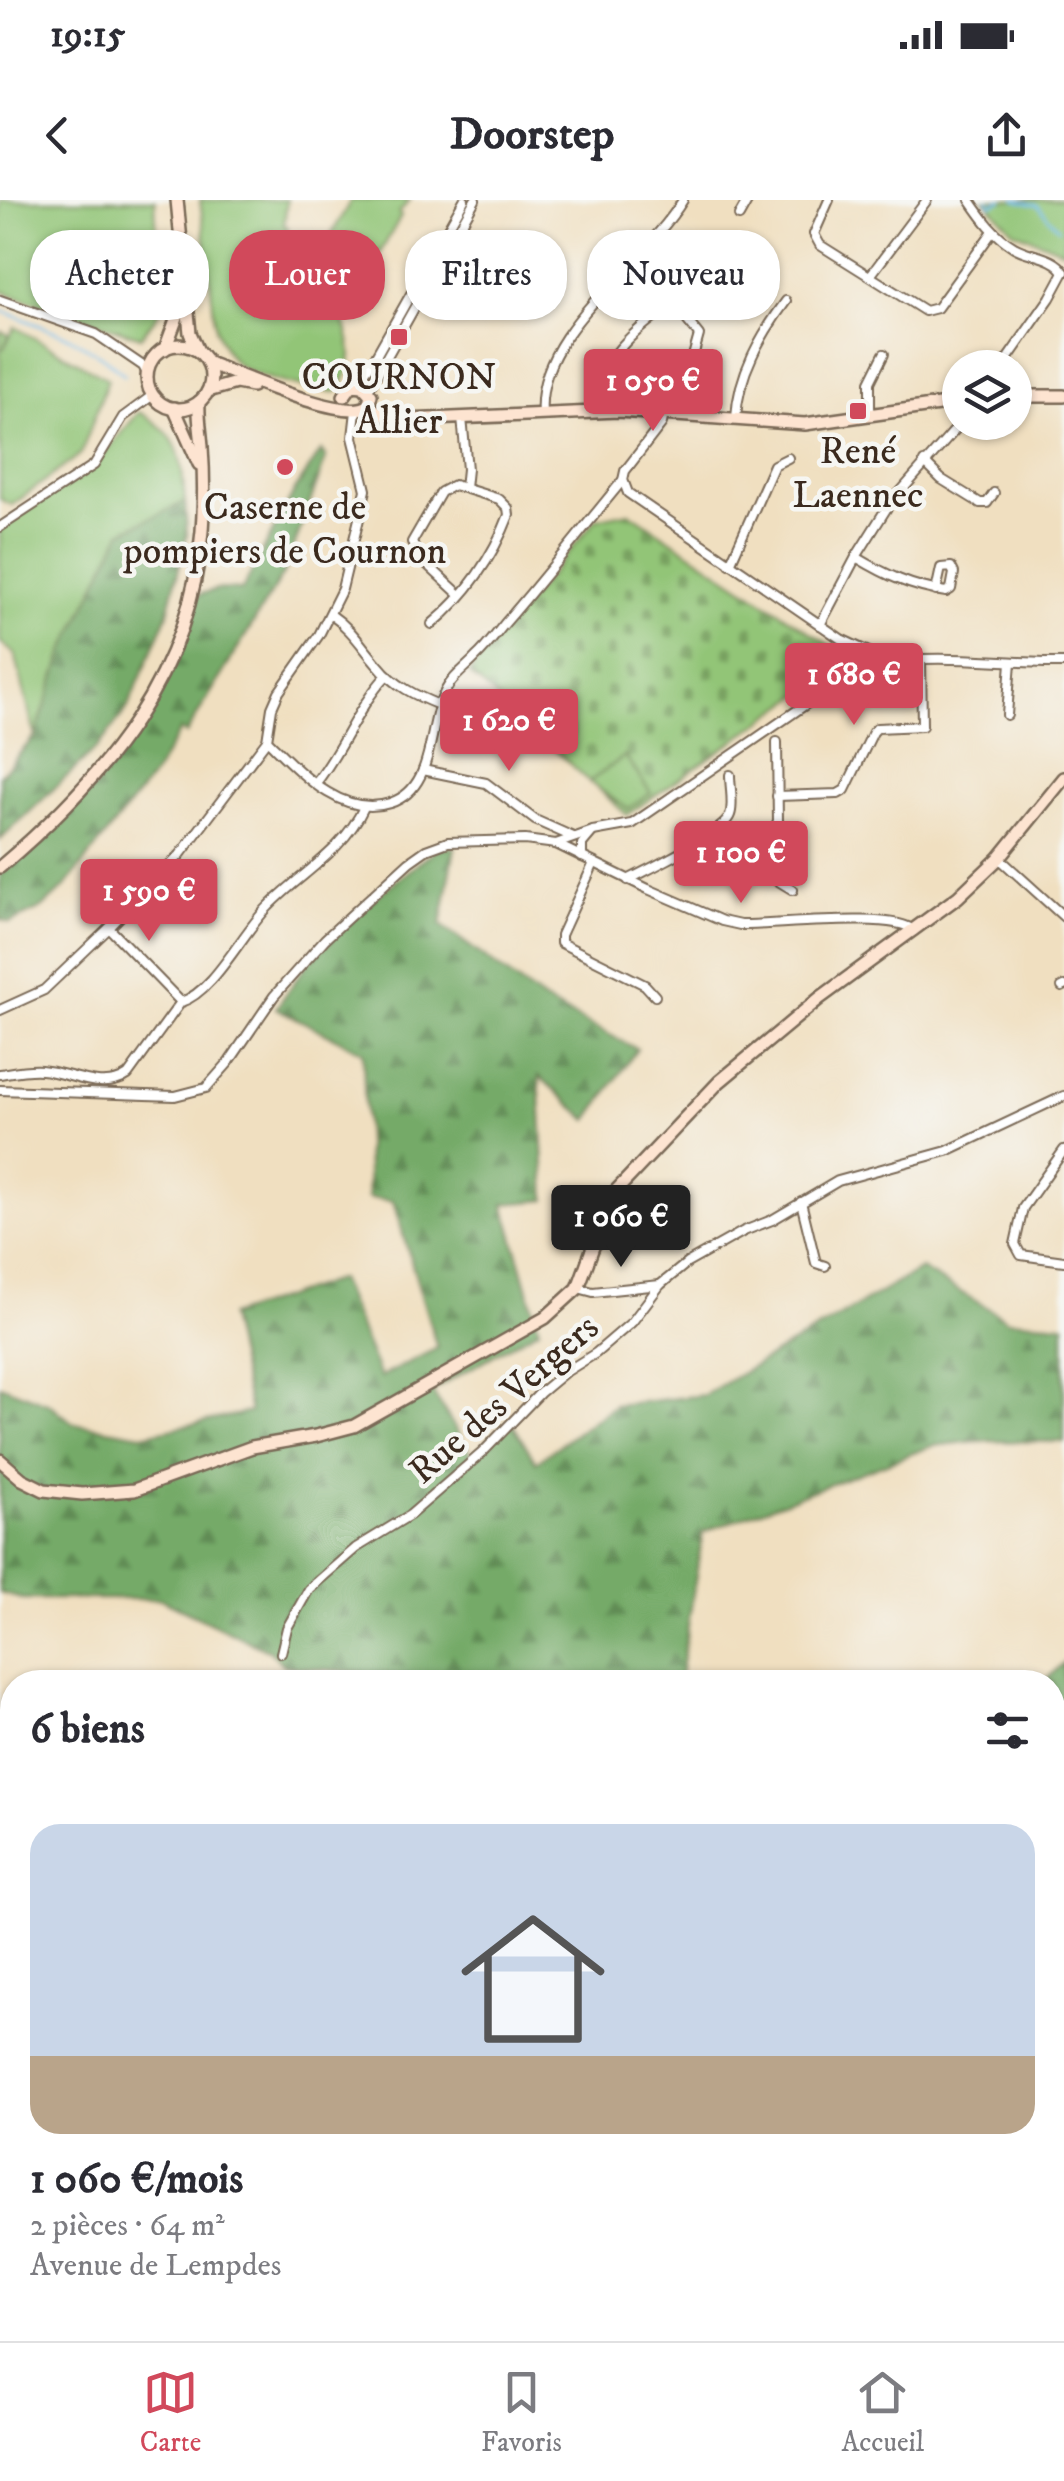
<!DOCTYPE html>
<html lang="fr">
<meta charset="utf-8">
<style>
:root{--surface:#fff;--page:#f7f7f7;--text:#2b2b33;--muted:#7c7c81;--line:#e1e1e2;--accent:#d1495b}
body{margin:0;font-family:"IM FELL DW Pica",serif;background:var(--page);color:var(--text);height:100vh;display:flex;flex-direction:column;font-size:38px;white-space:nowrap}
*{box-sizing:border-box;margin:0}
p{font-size:32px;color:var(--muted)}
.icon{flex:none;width:55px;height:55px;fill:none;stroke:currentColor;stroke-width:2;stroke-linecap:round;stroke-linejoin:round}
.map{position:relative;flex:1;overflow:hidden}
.details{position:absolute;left:0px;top:1470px;width:1065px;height:672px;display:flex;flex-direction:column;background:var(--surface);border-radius:40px 40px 0 0;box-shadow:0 2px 8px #0004}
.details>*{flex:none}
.top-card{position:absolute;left:30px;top:30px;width:1005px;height:90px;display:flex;gap:20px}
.tools{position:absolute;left:942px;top:150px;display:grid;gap:20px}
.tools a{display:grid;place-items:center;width:90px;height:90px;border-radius:50%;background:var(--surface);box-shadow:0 2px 8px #0004;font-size:50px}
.price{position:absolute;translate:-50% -85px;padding:0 22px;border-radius:10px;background:var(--accent);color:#fff;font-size:32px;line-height:65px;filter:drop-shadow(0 2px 5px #0008)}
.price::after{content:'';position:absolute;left:50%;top:60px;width:30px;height:22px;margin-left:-15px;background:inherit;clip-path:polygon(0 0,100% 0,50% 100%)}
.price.active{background:#222;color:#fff}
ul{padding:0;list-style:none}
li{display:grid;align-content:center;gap:20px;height:530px;padding:0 30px}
li span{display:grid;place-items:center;height:310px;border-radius:30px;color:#555}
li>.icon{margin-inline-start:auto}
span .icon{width:180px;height:180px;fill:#fffc;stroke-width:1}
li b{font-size:42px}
h2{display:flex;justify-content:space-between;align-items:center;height:120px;padding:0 30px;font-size:42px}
.tag{padding:0 35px;border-radius:40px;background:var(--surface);box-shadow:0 2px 8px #0004;font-size:35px;line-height:90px}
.tag.active{background:var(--accent);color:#fff}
.status{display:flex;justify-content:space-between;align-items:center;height:70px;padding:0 50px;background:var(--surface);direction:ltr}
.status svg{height:28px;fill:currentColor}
header{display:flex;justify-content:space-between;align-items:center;height:130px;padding:0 30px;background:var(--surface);font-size:45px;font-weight:700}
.menu{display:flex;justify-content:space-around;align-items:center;height:140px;border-top:2px solid var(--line);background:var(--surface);font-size:28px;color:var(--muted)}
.menu a{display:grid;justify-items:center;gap:5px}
.menu .active{color:var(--accent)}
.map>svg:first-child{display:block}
</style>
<div class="status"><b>19:15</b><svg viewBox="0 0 49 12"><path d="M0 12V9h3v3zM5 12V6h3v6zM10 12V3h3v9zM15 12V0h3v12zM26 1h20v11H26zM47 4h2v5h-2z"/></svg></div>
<header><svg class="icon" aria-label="back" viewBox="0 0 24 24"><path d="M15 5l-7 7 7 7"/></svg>Doorstep<svg class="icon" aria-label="share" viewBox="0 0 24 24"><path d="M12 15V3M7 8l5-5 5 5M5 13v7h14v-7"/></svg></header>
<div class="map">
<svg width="1064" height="2141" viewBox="0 0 1064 2141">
<defs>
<pattern id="forest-firs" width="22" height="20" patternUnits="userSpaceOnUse" patternTransform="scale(2.5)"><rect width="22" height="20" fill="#75aa68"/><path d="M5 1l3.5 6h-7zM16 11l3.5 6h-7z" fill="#618b55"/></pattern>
<pattern id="cemetery-stones" width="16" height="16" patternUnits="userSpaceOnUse" patternTransform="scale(2.5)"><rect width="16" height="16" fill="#92c577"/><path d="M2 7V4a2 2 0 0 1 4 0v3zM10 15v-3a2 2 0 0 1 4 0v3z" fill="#78a061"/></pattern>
</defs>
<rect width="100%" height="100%" fill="#f6f6f2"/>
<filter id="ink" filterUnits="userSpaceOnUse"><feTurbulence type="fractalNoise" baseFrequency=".01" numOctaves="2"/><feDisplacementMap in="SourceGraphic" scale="20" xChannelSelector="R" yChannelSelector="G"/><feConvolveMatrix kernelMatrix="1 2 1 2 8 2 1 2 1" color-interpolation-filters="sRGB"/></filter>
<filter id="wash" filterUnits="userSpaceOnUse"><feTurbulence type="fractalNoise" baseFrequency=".0048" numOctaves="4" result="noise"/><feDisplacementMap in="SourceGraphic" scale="40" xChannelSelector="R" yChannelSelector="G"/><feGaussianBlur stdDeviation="2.25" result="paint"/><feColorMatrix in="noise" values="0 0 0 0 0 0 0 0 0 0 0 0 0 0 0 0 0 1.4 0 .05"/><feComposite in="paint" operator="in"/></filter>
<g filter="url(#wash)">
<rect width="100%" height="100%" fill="#f0dfc0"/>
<g fill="url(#forest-firs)" stroke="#586a43" stroke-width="2.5">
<path d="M321 251 326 258 286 369 186 534 180 530 154 574 65 687 42 708 10 723 0 719V675C29 649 60 624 86 596 140 540 176 469 198 395L217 389 242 390 295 290Z"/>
<path d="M185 302 187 335 167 416 127 509 99 546 0 640V576L35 536 63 454 121 332Z"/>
<path d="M455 647 441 725 544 801 637 849 588 920 539 876 546 1000 504 1004 539 1129 432 1191 472 1256 510 1220 536 1262 615 1205 704 1195 921 1069 1008 1120 1064 1124V1242L976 1241 932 1246 703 1332 679 1482H438L437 1479 284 1466 270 1451 161 1399H22L0 1393V1185L50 1204 73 1223 142 1235 250 1212 229 1116 339 1079 380 1177 437 1148 393 1001 368 998 363 852 276 808 307 764 378 695 438 648Z"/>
<path d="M1064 1462V2141H640L635 2130H1052V1482H1044Z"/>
<path d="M0 1600 12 1604V1912L0 1914Z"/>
</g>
<path fill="url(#cemetery-stones)" stroke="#66784a" stroke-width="2.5" d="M629 312 840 452V467L627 615 469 473 596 319Z"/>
<g fill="#92c577" stroke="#66784a" stroke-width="2.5">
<path d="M0 0H155L160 111 141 137 0 91Z"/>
<path d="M200 0H287L284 25 288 28 262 97 296 111 298 94 351 0H410L399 13 401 16 376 60 373 59 343 119C353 146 356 168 337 192 314 191 255 178 237 164 227 155 221 143 216 130Z"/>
<path d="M984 0H1064V51L1014 31Z"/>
<path d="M15 127 108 179 81 254 12 305 0 299V131L9 135 3 150Z"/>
<path d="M139 212C182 236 181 256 185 302L121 332 63 454 35 536 15 454 0 442V327L94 265Z"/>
<path d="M625 556 651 593 628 609 589 582Z"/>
<path d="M660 2130H762L767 2141H644Z"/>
</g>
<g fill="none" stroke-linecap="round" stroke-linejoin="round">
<g stroke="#72bdeb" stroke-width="2.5">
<path d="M987 0 990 5 1002 0"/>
<path d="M1016 0 1038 6 1059 29"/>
<path d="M0 110 69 137 103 157 125 175"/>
</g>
</g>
</g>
<g filter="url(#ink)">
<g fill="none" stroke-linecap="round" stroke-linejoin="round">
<defs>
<g id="street">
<path d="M829 0 814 34 820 45 925 111 937 108 993 31"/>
<path d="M970 0C983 19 994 35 1014 47 1029 56 1055 56 1064 72"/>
<path d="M739 16 748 0"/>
<path d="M870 76 927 0"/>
<path d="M0 100 96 134 143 166 148 175"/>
<path d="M672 102 699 135 682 195"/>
<path d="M1001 168 1050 98 1064 72"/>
<path d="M356 184 373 161 464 0"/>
<path d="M368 190 475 0"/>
<path d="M356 211 353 237 366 290 342 389 319 435 279 492 272 508 267 540C298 570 341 619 390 603 439 587 425 520 449 485 456 474 467 467 476 457 487 447 496 434 506 422 546 376 584 327 623 280"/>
<path d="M598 211C596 148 649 125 688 89 700 77 708 64 716 50"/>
<path d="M542 214C535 131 644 65 683 0"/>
<path d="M664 214 662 223 625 271 623 280 628 293 841 439 888 461"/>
<path d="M870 216V182L884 154"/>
<path d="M462 218 467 269 465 288"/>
<path d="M736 218C738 174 761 135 786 101"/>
<path d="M924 262 941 279 980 303H987L994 293"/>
<path d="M0 327 94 265 123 217 153 195"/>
<path d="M856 357C886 375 911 387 946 392L951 389 954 373 951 367 941 368 936 391"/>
<path d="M730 364 774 265 788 258"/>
<path d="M330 414C352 429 362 447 379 466 394 485 416 496 439 505"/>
<path d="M432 424C466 396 493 357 509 315L508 308 499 299 454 285 441 292 412 342 417 355 460 395"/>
<path d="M820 425 856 357 888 306 962 222"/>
<path d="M844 442 856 457V471"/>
<path d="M1007 515 1011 462"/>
<path d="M267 540 180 655 109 728 181 802C214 792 243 731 269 706 302 672 343 652 364 607"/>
<path d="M423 570 486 583 535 620 573 637"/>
<path d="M316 583C343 549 357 507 387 475"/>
<path d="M777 596 838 594 845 590 873 532 877 528 922 526 921 460"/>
<path d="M556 644 593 631 632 624 850 474C918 446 993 465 1064 463"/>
<path d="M695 644C711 663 732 670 757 668L778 621 777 542"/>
<path d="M582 657V644L593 631"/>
<path d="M999 658 1064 717"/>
<path d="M594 663 561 735V743L645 785 655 796"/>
<path d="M757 668 793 690"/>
<path d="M628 680C648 669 724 634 730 615 734 605 730 587 730 575"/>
<path d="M1062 787 1064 786"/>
<path d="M0 810 44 790 109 728"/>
<path d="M0 874C13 872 27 869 41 870 69 872 102 893 128 875L181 802"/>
<path d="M0 890 175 896 206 888 229 862 274 796 325 739 409 662 426 650 448 642 525 640 556 644 648 689 722 721 740 725C772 726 897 711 914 731"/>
<path d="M1064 950 1023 1008 1015 1044 1021 1055 1064 1061"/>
<path d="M801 1002 816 1063 825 1066"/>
<path d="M578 1088 593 1092 660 1085"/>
<path d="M281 1453 287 1428 309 1389 356 1348 410 1315 483 1252 540 1193 564 1173 596 1153 632 1122 660 1085 687 1063 744 1031 772 1020 838 981 947 951 1064 896"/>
<path d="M0 2133 159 2130"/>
</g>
<g id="secondary">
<path d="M177 0 190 133 198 151"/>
<circle cx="179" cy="177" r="32"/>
<path d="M165 149 177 117 181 78"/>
<path d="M208 163C238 174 344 222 368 206"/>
<path d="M208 191 236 183 252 186"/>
<path d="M344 196 352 185 363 186 371 195 368 206"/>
<path d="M1015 196H1064"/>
<path d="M368 206 386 216 406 220 618 211 805 224 960 202"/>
<path d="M174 208 199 264"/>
<path d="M0 667C106 577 190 476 202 331 204 304 204 274 202 247 201 231 198 218 199 202"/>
<path d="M0 1260 22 1279 44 1290 82 1294 134 1290 252 1247 316 1236 354 1226 545 1118 578 1088 612 995 719 882 820 798 958 697 999 658 1064 578"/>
</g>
</defs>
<use href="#street" stroke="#7a6957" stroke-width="12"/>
<use href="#secondary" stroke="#7a6957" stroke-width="16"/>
<use href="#street" stroke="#fff" stroke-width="8"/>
<use href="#secondary" stroke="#fde4d1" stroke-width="11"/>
</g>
</g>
<g fill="#d1495b" stroke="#f6f6f2" stroke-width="4">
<rect x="389" y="127" width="20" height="20" rx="5"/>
<rect x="848" y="201" width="20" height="20" rx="5"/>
<circle cx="285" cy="267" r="10"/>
</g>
<g text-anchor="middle" stroke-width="9" stroke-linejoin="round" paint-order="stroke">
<g font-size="38" fill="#3b2a1e" stroke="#f6f6f2">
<text x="399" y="189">COURNON<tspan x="399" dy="44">Allier</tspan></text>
<text x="858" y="263">René<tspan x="858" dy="44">Laennec</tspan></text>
<text x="285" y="319">Caserne de<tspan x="285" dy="44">pompiers de Cournon</tspan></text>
</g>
<g font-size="38" fill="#3b2a1e" stroke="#f6f6f2">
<text transform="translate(503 1198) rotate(-41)" y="13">Rue des Vergers</text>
</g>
</g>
</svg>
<div class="tools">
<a><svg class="icon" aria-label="layers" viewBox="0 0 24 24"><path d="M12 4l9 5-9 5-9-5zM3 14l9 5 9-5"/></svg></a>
</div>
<b class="price" style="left:653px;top:234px">1 050 €</b>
<b class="price" style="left:854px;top:528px">1 680 €</b>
<b class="price" style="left:509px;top:574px">1 620 €</b>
<b class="price" style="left:741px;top:706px">1 100 €</b>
<b class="price" style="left:149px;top:744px">1 590 €</b>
<b class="price active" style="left:621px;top:1070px">1 060 €</b>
<div class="top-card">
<a class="tag">Acheter</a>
<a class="tag active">Louer</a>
<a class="tag">Filtres</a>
<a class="tag">Nouveau</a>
</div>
<section class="details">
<h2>6 biens<svg class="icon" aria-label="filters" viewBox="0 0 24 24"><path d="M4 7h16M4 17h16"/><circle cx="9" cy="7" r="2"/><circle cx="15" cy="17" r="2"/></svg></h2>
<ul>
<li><span style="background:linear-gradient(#c9d6e8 75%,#b9a48a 0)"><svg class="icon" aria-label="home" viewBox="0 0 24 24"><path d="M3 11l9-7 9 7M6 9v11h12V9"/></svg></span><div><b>1 060 €/mois</b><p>2 pièces · 64 m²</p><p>Avenue de Lempdes</p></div></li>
</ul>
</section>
</div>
<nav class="menu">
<a class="active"><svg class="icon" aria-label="map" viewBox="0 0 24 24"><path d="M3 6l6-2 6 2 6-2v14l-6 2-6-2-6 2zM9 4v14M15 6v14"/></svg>Carte</a>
<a><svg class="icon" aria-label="saved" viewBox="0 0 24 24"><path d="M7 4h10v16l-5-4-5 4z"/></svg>Favoris</a>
<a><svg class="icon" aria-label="home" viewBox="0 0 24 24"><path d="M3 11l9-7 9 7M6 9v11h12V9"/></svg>Accueil</a>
</nav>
